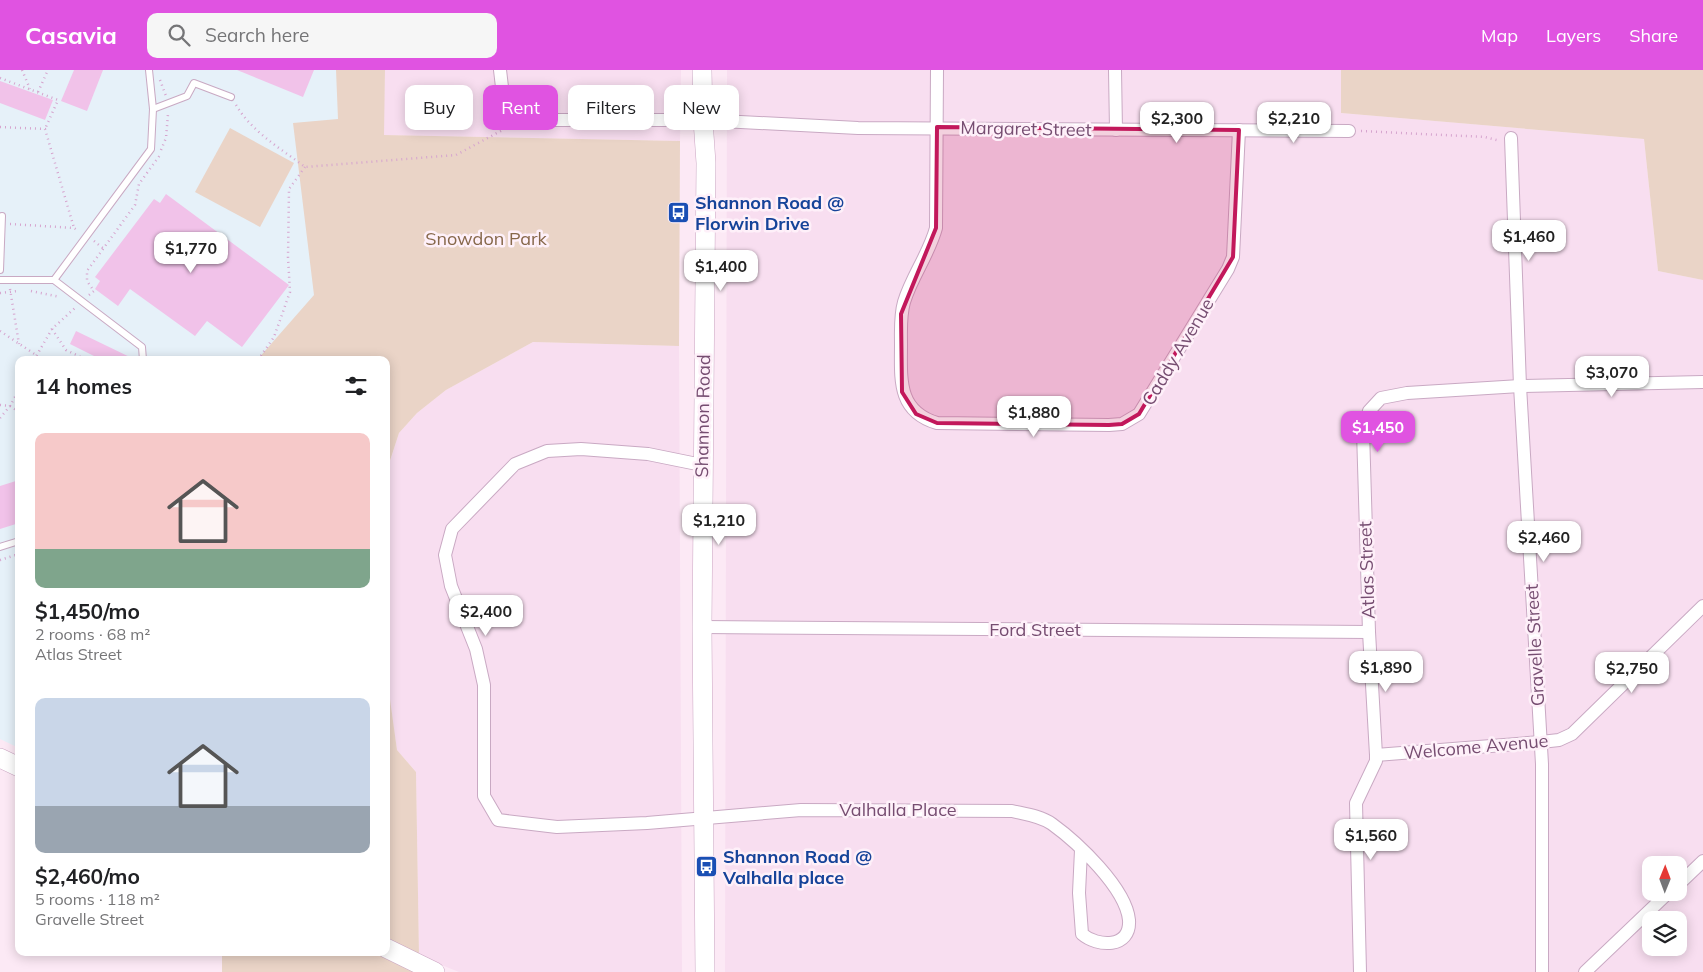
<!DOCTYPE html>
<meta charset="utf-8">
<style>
:root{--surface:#fff;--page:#f6f6f6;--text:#202124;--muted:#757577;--accent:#e053e1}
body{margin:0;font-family:Mulish,sans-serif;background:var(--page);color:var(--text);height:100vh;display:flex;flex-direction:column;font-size:19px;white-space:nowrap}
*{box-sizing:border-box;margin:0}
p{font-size:16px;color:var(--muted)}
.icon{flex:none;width:28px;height:28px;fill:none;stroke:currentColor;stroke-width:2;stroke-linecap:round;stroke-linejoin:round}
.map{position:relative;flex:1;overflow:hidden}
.panel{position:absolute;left:15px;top:286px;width:375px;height:600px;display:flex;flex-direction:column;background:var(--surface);border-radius:10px;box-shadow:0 2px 12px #0003}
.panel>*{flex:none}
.guide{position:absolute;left:405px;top:15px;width:475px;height:45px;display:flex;gap:10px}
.needle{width:32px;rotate:1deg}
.fabs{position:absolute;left:1642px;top:786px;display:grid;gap:10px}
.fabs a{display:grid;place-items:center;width:45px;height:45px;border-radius:10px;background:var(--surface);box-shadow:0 2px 12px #0003;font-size:25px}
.price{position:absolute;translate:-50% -42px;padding:0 11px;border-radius:10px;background:#fff;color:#222;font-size:16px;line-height:32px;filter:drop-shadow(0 1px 2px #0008)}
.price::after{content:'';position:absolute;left:50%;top:30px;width:15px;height:11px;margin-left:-8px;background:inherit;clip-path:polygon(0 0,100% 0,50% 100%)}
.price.active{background:var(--accent);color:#fff}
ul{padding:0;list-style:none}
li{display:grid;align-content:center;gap:10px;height:265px;padding:0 20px}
li span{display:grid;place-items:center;height:155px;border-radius:10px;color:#555}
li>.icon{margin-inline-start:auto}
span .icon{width:90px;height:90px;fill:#fffc;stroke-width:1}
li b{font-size:21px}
h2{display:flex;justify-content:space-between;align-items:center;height:60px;padding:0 20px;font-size:21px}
.chip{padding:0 18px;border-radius:10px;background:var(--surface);box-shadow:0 2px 12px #0003;font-size:18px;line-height:45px}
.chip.active{background:var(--accent);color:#fff}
header{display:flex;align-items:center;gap:30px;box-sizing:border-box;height:70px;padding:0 25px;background:var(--accent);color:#fff}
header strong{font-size:24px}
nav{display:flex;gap:28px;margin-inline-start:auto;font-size:18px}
.search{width:350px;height:45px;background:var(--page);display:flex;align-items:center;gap:12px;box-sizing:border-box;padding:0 18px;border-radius:10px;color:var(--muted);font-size:19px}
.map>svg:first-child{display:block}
</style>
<header>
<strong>Casavia</strong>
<div class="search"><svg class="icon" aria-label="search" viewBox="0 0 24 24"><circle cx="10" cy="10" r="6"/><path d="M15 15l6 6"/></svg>Search here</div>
<nav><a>Map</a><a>Layers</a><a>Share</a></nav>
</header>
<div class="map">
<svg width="1703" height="902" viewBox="0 0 1703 902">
<rect width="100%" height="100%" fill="#fce9f5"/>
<g fill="#f8def0" fill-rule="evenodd">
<path d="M385 0H681L680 71 383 65Z"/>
<path d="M727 0H1341V43L1644 69 1658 201 1703 210V902H725ZM1651 795H1679V822H1651ZM1651 850H1679V878H1651Z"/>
<path d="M533 272 679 276 682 902H459L419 886 416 702 397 680 386 600V404L399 363 417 343 446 320Z"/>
</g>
<path fill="#e6f1f9" d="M0 0H360L359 290H19V678L0 669Z"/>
<g fill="#ead4c7">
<path d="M336 0H385L384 65 680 71 679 276 533 272 446 320 417 343 399 363 386 403V290H257L314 225 293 53 338 49Z"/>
<path d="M1341 0H1703V210L1658 201 1644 69 1341 43Z"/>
<path d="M230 58 294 93 260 157 195 122Z"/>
<path d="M386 600 397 680 416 702 419 885 423 902H222V883L386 882Z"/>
</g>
<g fill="#f1c2e9">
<path d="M74 0H103L87 41 61 31Z"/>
<path d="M237 0H314L303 27Z"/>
<path d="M0 11 53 30 45 50 0 33Z"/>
<path d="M166 124 289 215 242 277 207 251 195 266 130 219 118 236 95 219 100 211 95 207 154 129 160 133Z"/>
<path d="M76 261 136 290H102L70 274Z"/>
<path d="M19 410V453L0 459V416Z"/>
</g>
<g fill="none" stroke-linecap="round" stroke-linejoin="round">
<defs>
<g id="lane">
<path d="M153 39 187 26 194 13 231 27"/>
<path d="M0 200 2 146"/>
<path d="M0 210H54L142 277 143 290"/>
<path d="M54 210 151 79 153 39 149 0"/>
<path d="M0 477 19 471"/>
</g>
<g id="street">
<path d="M500 0 504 34 521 50H703L858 58 1349 61"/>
<path d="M937 0 936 158C929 184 912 206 904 232 900 246 901 260 901 274 901 309 897 341 937 353L1109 355 1122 354 1139 344 1228 199 1233 187 1239 60"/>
<path d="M1115 0 1116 60"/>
<path d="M1511 68 1520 316 1542 694V902"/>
<path d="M702 395 648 384 581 379 547 381 515 394 452 459 445 485 451 516 476 579 484 615V726L498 750 557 757 647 753 801 740 1012 741C1025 744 1041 746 1052 754 1077 772 1126 818 1129 850 1131 879 1097 877 1082 864L1079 823 1081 780"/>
<path d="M702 557 1369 562"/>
<path d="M1376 685 1541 672 1559 670 1572 664 1703 536"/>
<path d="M1679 814 1703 791"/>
<path d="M1360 902 1356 733 1376 691V685L1369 562 1363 361 1369 341 1381 328 1407 323 1520 316 1703 312"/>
<path d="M1585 902 1669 822"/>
</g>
<g id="secondary">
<path d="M702 0 703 50 706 93 702 557 705 902"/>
<path d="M0 688 19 697"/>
<path d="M386 878 435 902"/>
</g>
</defs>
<use href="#lane" stroke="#c9a9c3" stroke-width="8"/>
<use href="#street" stroke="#c9a9c3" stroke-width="14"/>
<use href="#secondary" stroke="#caa5c2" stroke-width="20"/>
<g stroke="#d6a4ce" stroke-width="2.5" stroke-dasharray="1 4" stroke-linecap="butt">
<path d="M22 0 30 19"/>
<path d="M0 8 58 30 45 59"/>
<path d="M160 10 166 26"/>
<path d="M38 22 48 0"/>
<path d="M236 35C252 62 280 78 305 97L456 85 510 56"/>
<path d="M0 57 45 59 74 158"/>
<path d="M1361 61 1485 67 1500 71"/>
<path d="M161 80 166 68 168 44"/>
<path d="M10 154 74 158 79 161"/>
<path d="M94 171 104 179"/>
<path d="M10 219 19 274"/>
<path d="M31 221 60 227"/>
<path d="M0 223 18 221"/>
<path d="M89 225 94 221 87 211V201L135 135 139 114 160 85"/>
<path d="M52 259 66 280 87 290"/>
<path d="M0 261 36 285"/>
<path d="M34 290 52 259 76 237"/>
<path d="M258 290 274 267 290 222 288 187 289 119 305 97"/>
<path d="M0 335 10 336 19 342"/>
<path d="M0 348 10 336 19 320"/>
<path d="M0 490 19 484"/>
</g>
<use href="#lane" stroke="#fff" stroke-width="6"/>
<use href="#street" stroke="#fff" stroke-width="12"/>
<use href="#secondary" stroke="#fff" stroke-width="19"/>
</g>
<path fill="#c2185b" fill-opacity="0.2" stroke="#c2185b" stroke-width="4" stroke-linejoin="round" d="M937 57 1239 60 1233 187 1139 344 1122 354 1109 355 937 353 916 344 902 322 901 244 936 158Z"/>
<defs>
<symbol id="bus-square" viewBox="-11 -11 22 22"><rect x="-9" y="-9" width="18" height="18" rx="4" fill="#1a4fb4" stroke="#fef0f9"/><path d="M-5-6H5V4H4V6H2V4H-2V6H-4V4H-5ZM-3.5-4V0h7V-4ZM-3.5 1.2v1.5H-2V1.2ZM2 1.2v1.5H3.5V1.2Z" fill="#fff"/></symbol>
</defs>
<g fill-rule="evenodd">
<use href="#bus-square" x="666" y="130" width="25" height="25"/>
<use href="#bus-square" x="694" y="784" width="25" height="25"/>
</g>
<g text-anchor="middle" stroke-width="5" stroke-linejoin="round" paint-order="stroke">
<g font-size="18" fill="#764d71" stroke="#fef0f9">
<text transform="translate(1026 59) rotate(1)" y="6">Margaret Street</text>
<text transform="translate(1178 282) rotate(-59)" y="6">Caddy Avenue</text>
<text transform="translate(703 346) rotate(-89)" y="6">Shannon Road</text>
<text transform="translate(1367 500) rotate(-92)" y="6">Atlas Street</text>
<text x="1035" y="566">Ford Street</text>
<text transform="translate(1535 575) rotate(-93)" y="6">Gravelle Street</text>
<text transform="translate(1476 677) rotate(-5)" y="6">Welcome Avenue</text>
<text x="898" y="746">Valhalla Place</text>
</g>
<g font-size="18" font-weight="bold" fill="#164399" stroke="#fef0f9" text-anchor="start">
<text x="695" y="139">Shannon Road @<tspan x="695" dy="21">Florwin Drive</tspan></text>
<text x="723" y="793">Shannon Road @<tspan x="723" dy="21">Valhalla place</tspan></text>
</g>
<g font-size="18" fill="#87684b" stroke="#fef0f9">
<text x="486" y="175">Snowdon Park</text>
</g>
</g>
</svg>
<div class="fabs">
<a><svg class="needle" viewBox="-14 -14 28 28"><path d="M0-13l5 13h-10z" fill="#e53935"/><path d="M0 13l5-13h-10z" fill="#757577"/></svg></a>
<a><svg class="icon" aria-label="layers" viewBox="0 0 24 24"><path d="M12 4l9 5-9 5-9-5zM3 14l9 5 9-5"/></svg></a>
</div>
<b class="price" style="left:1177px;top:74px">$2,300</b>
<b class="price" style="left:1294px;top:74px">$2,210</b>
<b class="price" style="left:1529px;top:192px">$1,460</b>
<b class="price" style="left:191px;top:204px">$1,770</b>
<b class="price" style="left:721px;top:222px">$1,400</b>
<b class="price" style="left:1612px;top:328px">$3,070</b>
<b class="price" style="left:1034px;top:368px">$1,880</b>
<b class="price active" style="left:1378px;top:383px">$1,450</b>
<b class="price" style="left:719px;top:476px">$1,210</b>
<b class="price" style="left:1544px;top:493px">$2,460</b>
<b class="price" style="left:486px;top:567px">$2,400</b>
<b class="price" style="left:1386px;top:623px">$1,890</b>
<b class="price" style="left:1632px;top:624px">$2,750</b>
<b class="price" style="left:1371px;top:791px">$1,560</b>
<div class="guide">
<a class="chip">Buy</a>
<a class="chip active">Rent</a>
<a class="chip">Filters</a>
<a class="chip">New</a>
</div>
<section class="panel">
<h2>14 homes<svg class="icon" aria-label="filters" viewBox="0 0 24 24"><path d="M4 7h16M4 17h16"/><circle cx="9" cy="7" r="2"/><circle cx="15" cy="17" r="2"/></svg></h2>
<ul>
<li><span style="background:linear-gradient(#f6c9c9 75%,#7fa58c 0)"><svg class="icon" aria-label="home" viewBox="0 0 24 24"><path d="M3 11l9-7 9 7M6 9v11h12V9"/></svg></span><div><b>$1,450/mo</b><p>2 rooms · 68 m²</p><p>Atlas Street</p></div></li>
<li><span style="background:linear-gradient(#c9d6e8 70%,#9aa5b1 0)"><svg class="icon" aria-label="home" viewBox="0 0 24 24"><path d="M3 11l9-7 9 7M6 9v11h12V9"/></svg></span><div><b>$2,460/mo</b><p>5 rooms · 118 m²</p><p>Gravelle Street</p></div></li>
</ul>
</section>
</div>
